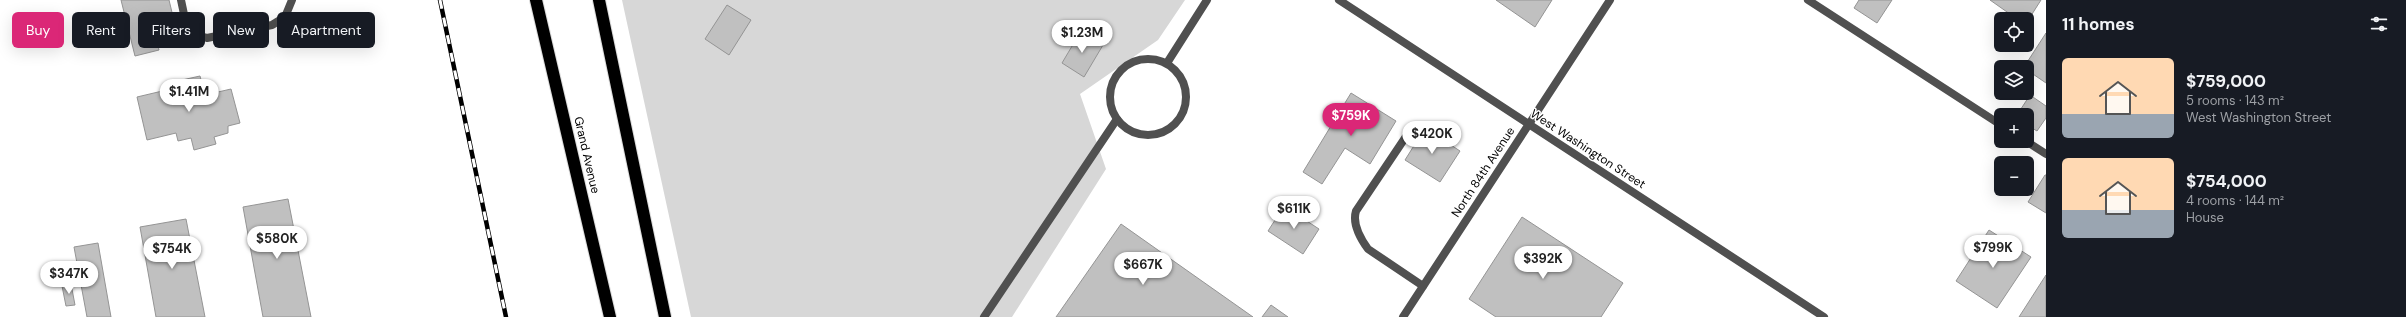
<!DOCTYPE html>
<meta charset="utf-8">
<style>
:root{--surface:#171b24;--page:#20242c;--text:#f1f3f6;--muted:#9ea1a6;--accent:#db2777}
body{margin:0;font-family:"DM Sans",sans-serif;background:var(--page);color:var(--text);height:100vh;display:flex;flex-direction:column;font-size:15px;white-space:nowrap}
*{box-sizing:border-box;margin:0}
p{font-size:13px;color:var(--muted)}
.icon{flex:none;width:22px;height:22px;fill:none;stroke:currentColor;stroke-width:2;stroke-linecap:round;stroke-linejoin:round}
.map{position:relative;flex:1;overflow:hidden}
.sheet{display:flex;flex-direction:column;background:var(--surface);width:360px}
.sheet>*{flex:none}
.top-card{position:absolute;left:12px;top:12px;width:380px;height:36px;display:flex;gap:8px}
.buttons{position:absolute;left:1994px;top:12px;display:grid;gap:8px}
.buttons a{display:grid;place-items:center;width:40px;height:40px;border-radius:6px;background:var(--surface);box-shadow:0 4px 16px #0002;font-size:20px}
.price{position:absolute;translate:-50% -34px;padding:0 9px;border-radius:14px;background:#fff;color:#222;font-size:13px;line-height:26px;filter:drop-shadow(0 1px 2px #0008)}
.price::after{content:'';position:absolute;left:50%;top:24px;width:12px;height:9px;margin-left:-6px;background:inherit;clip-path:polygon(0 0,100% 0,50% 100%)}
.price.active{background:var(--accent);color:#fff}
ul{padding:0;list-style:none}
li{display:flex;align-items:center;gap:12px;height:100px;padding:0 16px}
li span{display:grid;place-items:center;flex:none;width:112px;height:80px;border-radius:6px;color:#555}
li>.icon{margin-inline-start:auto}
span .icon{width:48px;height:48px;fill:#fffc;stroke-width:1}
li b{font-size:17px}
h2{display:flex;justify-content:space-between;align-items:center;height:48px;padding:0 16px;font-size:17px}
.pill{padding:0 14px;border-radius:6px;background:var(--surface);box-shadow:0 4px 16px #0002;font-size:14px;line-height:36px}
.pill.active{background:var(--accent);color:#fff}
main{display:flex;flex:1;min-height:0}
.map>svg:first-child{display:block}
</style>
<main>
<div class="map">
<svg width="2046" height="317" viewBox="0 0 2046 317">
<rect width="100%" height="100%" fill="#fff"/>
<path fill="#d7d7d7" d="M622 0H1185L1158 40 1080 94 1106 169 1012 317H691Z"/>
<g fill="#c0c0c0" stroke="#949494">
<path d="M121 0H169L177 33 156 38 159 50 135 56Z"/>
<path d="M1496 0H1552L1535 27Z"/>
<path d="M1859 0H1892L1877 23 1854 8Z"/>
<path d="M1990 0H2041L2027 22V19H2017Z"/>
<path d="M727 5 751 20 729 55 705 39Z"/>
<path d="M1081 31 1103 45 1084 77 1062 63Z"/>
<path d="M2046 33V83L2027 70V67H2024Z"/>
<path d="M200 76 205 95 231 89 240 123 228 126V133L214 137 216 144 194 150 191 138 178 141 176 133 147 140 137 97 175 88 173 82Z"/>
<path d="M1351 93 1396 121 1370 164 1345 148 1322 184 1303 172Z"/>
<path d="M2030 95 2046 106V118L2037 131 2027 125V115H2017Z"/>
<path d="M1425 128 1460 151 1440 182 1405 160Z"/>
<path d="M2045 175H2046V213L2028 202Z"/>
<path d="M288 199 311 317H263L243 207Z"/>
<path d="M1284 206 1319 229 1303 254 1268 231Z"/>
<path d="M1522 217 1623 283 1601 317H1496L1469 299Z"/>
<path d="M186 219 205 317H156L140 227Z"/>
<path d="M1121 224 1253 317H1056Z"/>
<path d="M1989 230 2031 257 1997 308 1956 281Z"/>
<path d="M98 243 111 317H87L74 247Z"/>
<path d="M2046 275V317H2019Z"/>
<path d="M71 284 75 305 66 306 62 286Z"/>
<path d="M1271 305 1288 317H1262Z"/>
</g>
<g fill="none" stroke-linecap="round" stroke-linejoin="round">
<defs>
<g id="highway">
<path d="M536 0 610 317"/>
<path d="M599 0 665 317"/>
</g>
</defs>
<use href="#highway" stroke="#dbdbdb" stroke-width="14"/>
<g stroke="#505050" stroke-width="8">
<path d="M181 0 185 19 194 34 207 38 272 25 285 17 292 0"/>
<path d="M1808 0 2001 125"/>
<path d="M1409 132 1356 211C1352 224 1360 238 1368 249L1423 286"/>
<path d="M2026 141 2046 154"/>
</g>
<g stroke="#505050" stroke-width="8">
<path d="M1339 0 1824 317"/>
<circle cx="1148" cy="97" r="38"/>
<path d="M1167 63 1207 0"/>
<path d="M984 317 1117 119"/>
<path d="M1403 317 1610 0"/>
</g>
<use href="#highway" stroke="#000" stroke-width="12"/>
<defs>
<path id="rail" d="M440 0 506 317"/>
</defs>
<use href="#rail" stroke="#000" stroke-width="4.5"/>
<use href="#rail" stroke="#fff" stroke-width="3" stroke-dasharray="9" stroke-linecap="butt"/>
</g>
<g text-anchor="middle" stroke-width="3" stroke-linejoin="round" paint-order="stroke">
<g font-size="12" fill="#000" stroke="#fff">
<text transform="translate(1588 149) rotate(33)" y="4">West Washington Street</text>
<text transform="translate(587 155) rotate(77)" y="4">Grand Avenue</text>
<text transform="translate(1483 172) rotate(-57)" y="4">North 84th Avenue</text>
</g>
</g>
</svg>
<div class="buttons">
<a><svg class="icon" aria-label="locate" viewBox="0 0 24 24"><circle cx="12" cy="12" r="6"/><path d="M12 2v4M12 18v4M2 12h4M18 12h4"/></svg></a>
<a><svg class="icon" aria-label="layers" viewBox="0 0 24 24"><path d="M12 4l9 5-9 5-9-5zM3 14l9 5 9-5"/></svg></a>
<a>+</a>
<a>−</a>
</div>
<b class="price" style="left:1082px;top:54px">$1.23M</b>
<b class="price" style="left:189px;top:113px">$1.41M</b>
<b class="price active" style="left:1351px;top:137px">$759K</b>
<b class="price" style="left:1432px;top:155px">$420K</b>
<b class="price" style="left:1294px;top:230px">$611K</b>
<b class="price" style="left:277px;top:260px">$580K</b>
<b class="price" style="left:1993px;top:269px">$799K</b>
<b class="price" style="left:172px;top:270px">$754K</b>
<b class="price" style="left:1543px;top:280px">$392K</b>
<b class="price" style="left:1143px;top:286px">$667K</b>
<b class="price" style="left:69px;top:295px">$347K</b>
<div class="top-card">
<a class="pill active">Buy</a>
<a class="pill">Rent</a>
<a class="pill">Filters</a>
<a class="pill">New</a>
<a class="pill">Apartment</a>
</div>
</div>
<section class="sheet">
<h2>11 homes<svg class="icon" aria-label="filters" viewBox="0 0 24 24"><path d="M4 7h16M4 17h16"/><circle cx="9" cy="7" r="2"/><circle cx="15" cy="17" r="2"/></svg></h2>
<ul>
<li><span style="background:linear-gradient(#ffd9b3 70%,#9aa5b1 0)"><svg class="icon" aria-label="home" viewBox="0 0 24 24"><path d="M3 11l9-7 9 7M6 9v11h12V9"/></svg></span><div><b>$759,000</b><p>5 rooms · 143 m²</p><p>West Washington Street</p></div></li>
<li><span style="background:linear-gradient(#ffd9b3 65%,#9aa5b1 0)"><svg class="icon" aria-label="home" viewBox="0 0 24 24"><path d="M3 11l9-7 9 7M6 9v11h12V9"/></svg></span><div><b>$754,000</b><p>4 rooms · 144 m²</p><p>House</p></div></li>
</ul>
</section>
</main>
